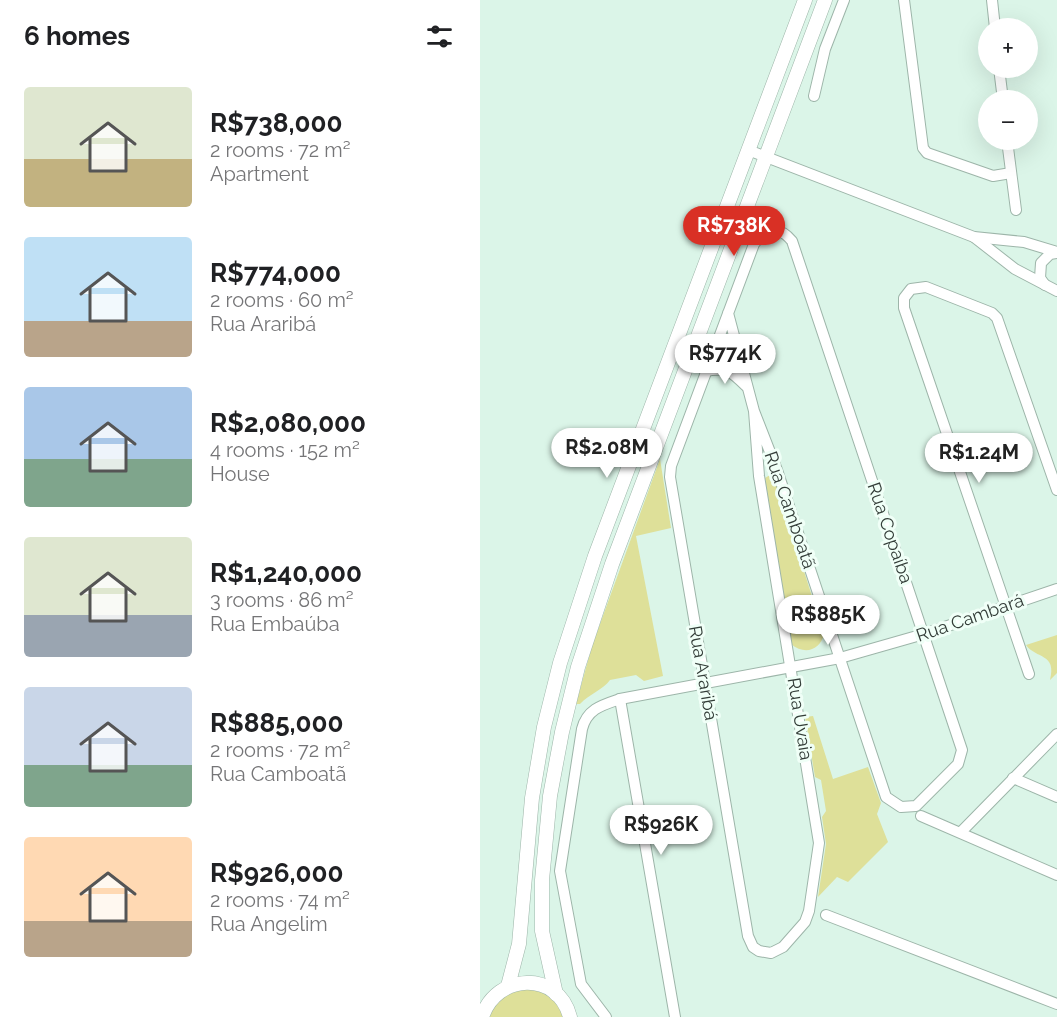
<!DOCTYPE html>
<meta charset="utf-8">
<style>
:root{--surface:#fff;--page:#f6f6f6;--text:#202124;--muted:#757577;--accent:#d93025}
body{margin:0;font-family:Raleway,sans-serif;background:var(--page);color:var(--text);height:100vh;display:flex;flex-direction:column;font-size:22px;white-space:nowrap}
*{box-sizing:border-box;margin:0}
p{font-size:20px;color:var(--muted)}
.icon{flex:none;width:33px;height:33px;fill:none;stroke:currentColor;stroke-width:2;stroke-linecap:round;stroke-linejoin:round}
.map{position:relative;flex:1;overflow:hidden}
.side{display:flex;flex-direction:column;background:var(--surface);width:480px}
.side>*{flex:none}
.tools{position:absolute;left:498px;top:18px;display:grid;gap:12px}
.tools a{display:grid;place-items:center;width:60px;height:60px;border-radius:50%;background:var(--surface);box-shadow:0 6px 24px #0002;font-size:30px}
.price{position:absolute;translate:-50% -51px;padding:0 14px;border-radius:21px;background:#fff;color:#222;font-size:20px;line-height:39px;filter:drop-shadow(0 2px 3px #0008)}
.price::after{content:'';position:absolute;left:50%;top:36px;width:18px;height:14px;margin-left:-9px;background:inherit;clip-path:polygon(0 0,100% 0,50% 100%)}
.price.current{background:var(--accent);color:#fff}
ul{padding:0;list-style:none}
li{display:flex;align-items:center;gap:18px;height:150px;padding:0 24px}
li span{display:grid;place-items:center;flex:none;width:168px;height:120px;border-radius:6px;color:#555}
li>.icon{margin-inline-start:auto}
span .icon{width:72px;height:72px;fill:#fffc;stroke-width:1}
li b{font-size:26px}
h2{display:flex;justify-content:space-between;align-items:center;height:72px;padding:0 24px;font-size:26px}
main{display:flex;flex:1;min-height:0}
.map>svg:first-child{display:block}
</style>
<main>
<section class="side">
<h2>6 homes<svg class="icon" aria-label="filters" viewBox="0 0 24 24"><path d="M4 7h16M4 17h16"/><circle cx="9" cy="7" r="2"/><circle cx="15" cy="17" r="2"/></svg></h2>
<ul>
<li><span style="background:linear-gradient(#dfe7d0 60%,#c2b280 0)"><svg class="icon" aria-label="home" viewBox="0 0 24 24"><path d="M3 11l9-7 9 7M6 9v11h12V9"/></svg></span><div><b>R$738,000</b><p>2 rooms · 72 m²</p><p>Apartment</p></div></li>
<li><span style="background:linear-gradient(#bfe0f5 70%,#b9a48a 0)"><svg class="icon" aria-label="home" viewBox="0 0 24 24"><path d="M3 11l9-7 9 7M6 9v11h12V9"/></svg></span><div><b>R$774,000</b><p>2 rooms · 60 m²</p><p>Rua Araribá</p></div></li>
<li><span style="background:linear-gradient(#a9c7e8 60%,#7fa58c 0)"><svg class="icon" aria-label="home" viewBox="0 0 24 24"><path d="M3 11l9-7 9 7M6 9v11h12V9"/></svg></span><div><b>R$2,080,000</b><p>4 rooms · 152 m²</p><p>House</p></div></li>
<li><span style="background:linear-gradient(#dfe7d0 65%,#9aa5b1 0)"><svg class="icon" aria-label="home" viewBox="0 0 24 24"><path d="M3 11l9-7 9 7M6 9v11h12V9"/></svg></span><div><b>R$1,240,000</b><p>3 rooms · 86 m²</p><p>Rua Embaúba</p></div></li>
<li><span style="background:linear-gradient(#c9d6e8 65%,#7fa58c 0)"><svg class="icon" aria-label="home" viewBox="0 0 24 24"><path d="M3 11l9-7 9 7M6 9v11h12V9"/></svg></span><div><b>R$885,000</b><p>2 rooms · 72 m²</p><p>Rua Camboatã</p></div></li>
<li><span style="background:linear-gradient(#ffd9b3 70%,#b9a48a 0)"><svg class="icon" aria-label="home" viewBox="0 0 24 24"><path d="M3 11l9-7 9 7M6 9v11h12V9"/></svg></span><div><b>R$926,000</b><p>2 rooms · 74 m²</p><p>Rua Angelim</p></div></li>
</ul>
</section>
<div class="map">
<svg width="577" height="1017" viewBox="0 0 577 1017">
<rect width="100%" height="100%" fill="#dbf5e8"/>
<g fill="#dee099">
<path d="M180 459 191 528 156 536 183 676 164 681 156 675 130 680C123 690 109 694 100 704H96L112 646Z"/>
<path d="M290 475 294 477 344 634C340 651 324 655 311 644L285 478Z"/>
<path d="M577 635V673L570 680C577 653 556 659 546 645Z"/>
<path d="M333 716 353 779 388 767 401 803 397 814 408 842 368 882 357 877 338 897 346 844 342 817 346 811 341 780 335 777 325 717Z"/>
<path d="M54 987 73 996 85 1017H6L25 992Z"/>
</g>
<g fill="none" stroke-linecap="round" stroke-linejoin="round">
<defs>
<g id="minor">
<path d="M424 0 443 148 447 153 513 176 531 173"/>
<path d="M512 0 515 28"/>
<path d="M519 68 523 100"/>
<path d="M334 96 345 49 364 0"/>
<path d="M527 140 536 210"/>
<path d="M268 150 494 237 544 242 577 252"/>
<path d="M494 237 535 269 577 291"/>
<path d="M565 285 560 278 561 263 570 254 577 253"/>
<path d="M248 313 274 411 297 470 406 797 421 807 436 806 478 764 482 750 312 241C304 231 296 228 284 232L274 244 191 466 190 477 268 936 273 947 279 951 291 953 303 947 325 922 329 911 339 843 279 476 274 411"/>
<path d="M225 371C247 367 251 371 266 386"/>
<path d="M549 674 424 308V298L431 289 446 287 512 313 517 318 577 490"/>
<path d="M140 699 195 1017"/>
<path d="M533 778 577 797"/>
<path d="M441 816 577 875"/>
<path d="M481 832 577 734"/>
<path d="M346 915 577 1004"/>
<path d="M126 1017 101 984 80 871 102 729C107 709 122 705 140 699L360 658 444 634 577 589"/>
</g>
<g id="major">
<path d="M28 986 39 944 52 798 64 727 80 663 115 556 325 0"/>
<path d="M76 994 62 931V880L70 796 82 732 98 667 132 564 345 0"/>
<path d="M2 1017C16 973 78 970 90 1017"/>
</g>
</defs>
<use href="#minor" stroke="#9db5a9" stroke-width="12"/>
<use href="#major" stroke="#9db5a9" stroke-width="15"/>
<use href="#minor" stroke="#fff" stroke-width="10"/>
<use href="#major" stroke="#fff" stroke-width="14"/>
</g>
<g text-anchor="middle" stroke-width="6" stroke-linejoin="round" paint-order="stroke">
<g font-size="18" fill="#333d38" stroke="#f0fff7">
<text transform="translate(310 510) rotate(71)" y="6">Rua Camboatã</text>
<text transform="translate(410 533) rotate(71)" y="6">Rua Copaíba</text>
<text transform="translate(490 618) rotate(-19)" y="6">Rua Cambará</text>
<text transform="translate(223 673) rotate(80)" y="6">Rua Araribá</text>
<text transform="translate(320 719) rotate(81)" y="6">Rua Uvaia</text>
</g>
</g>
</svg>
<div class="tools">
<a>+</a>
<a>−</a>
</div>
<b class="price current" style="left:254px;top:257px">R$738K</b>
<b class="price" style="left:245px;top:385px">R$774K</b>
<b class="price" style="left:127px;top:479px">R$2.08M</b>
<b class="price" style="left:499px;top:484px">R$1.24M</b>
<b class="price" style="left:348px;top:646px">R$885K</b>
<b class="price" style="left:181px;top:856px">R$926K</b>
</div>
</main>
